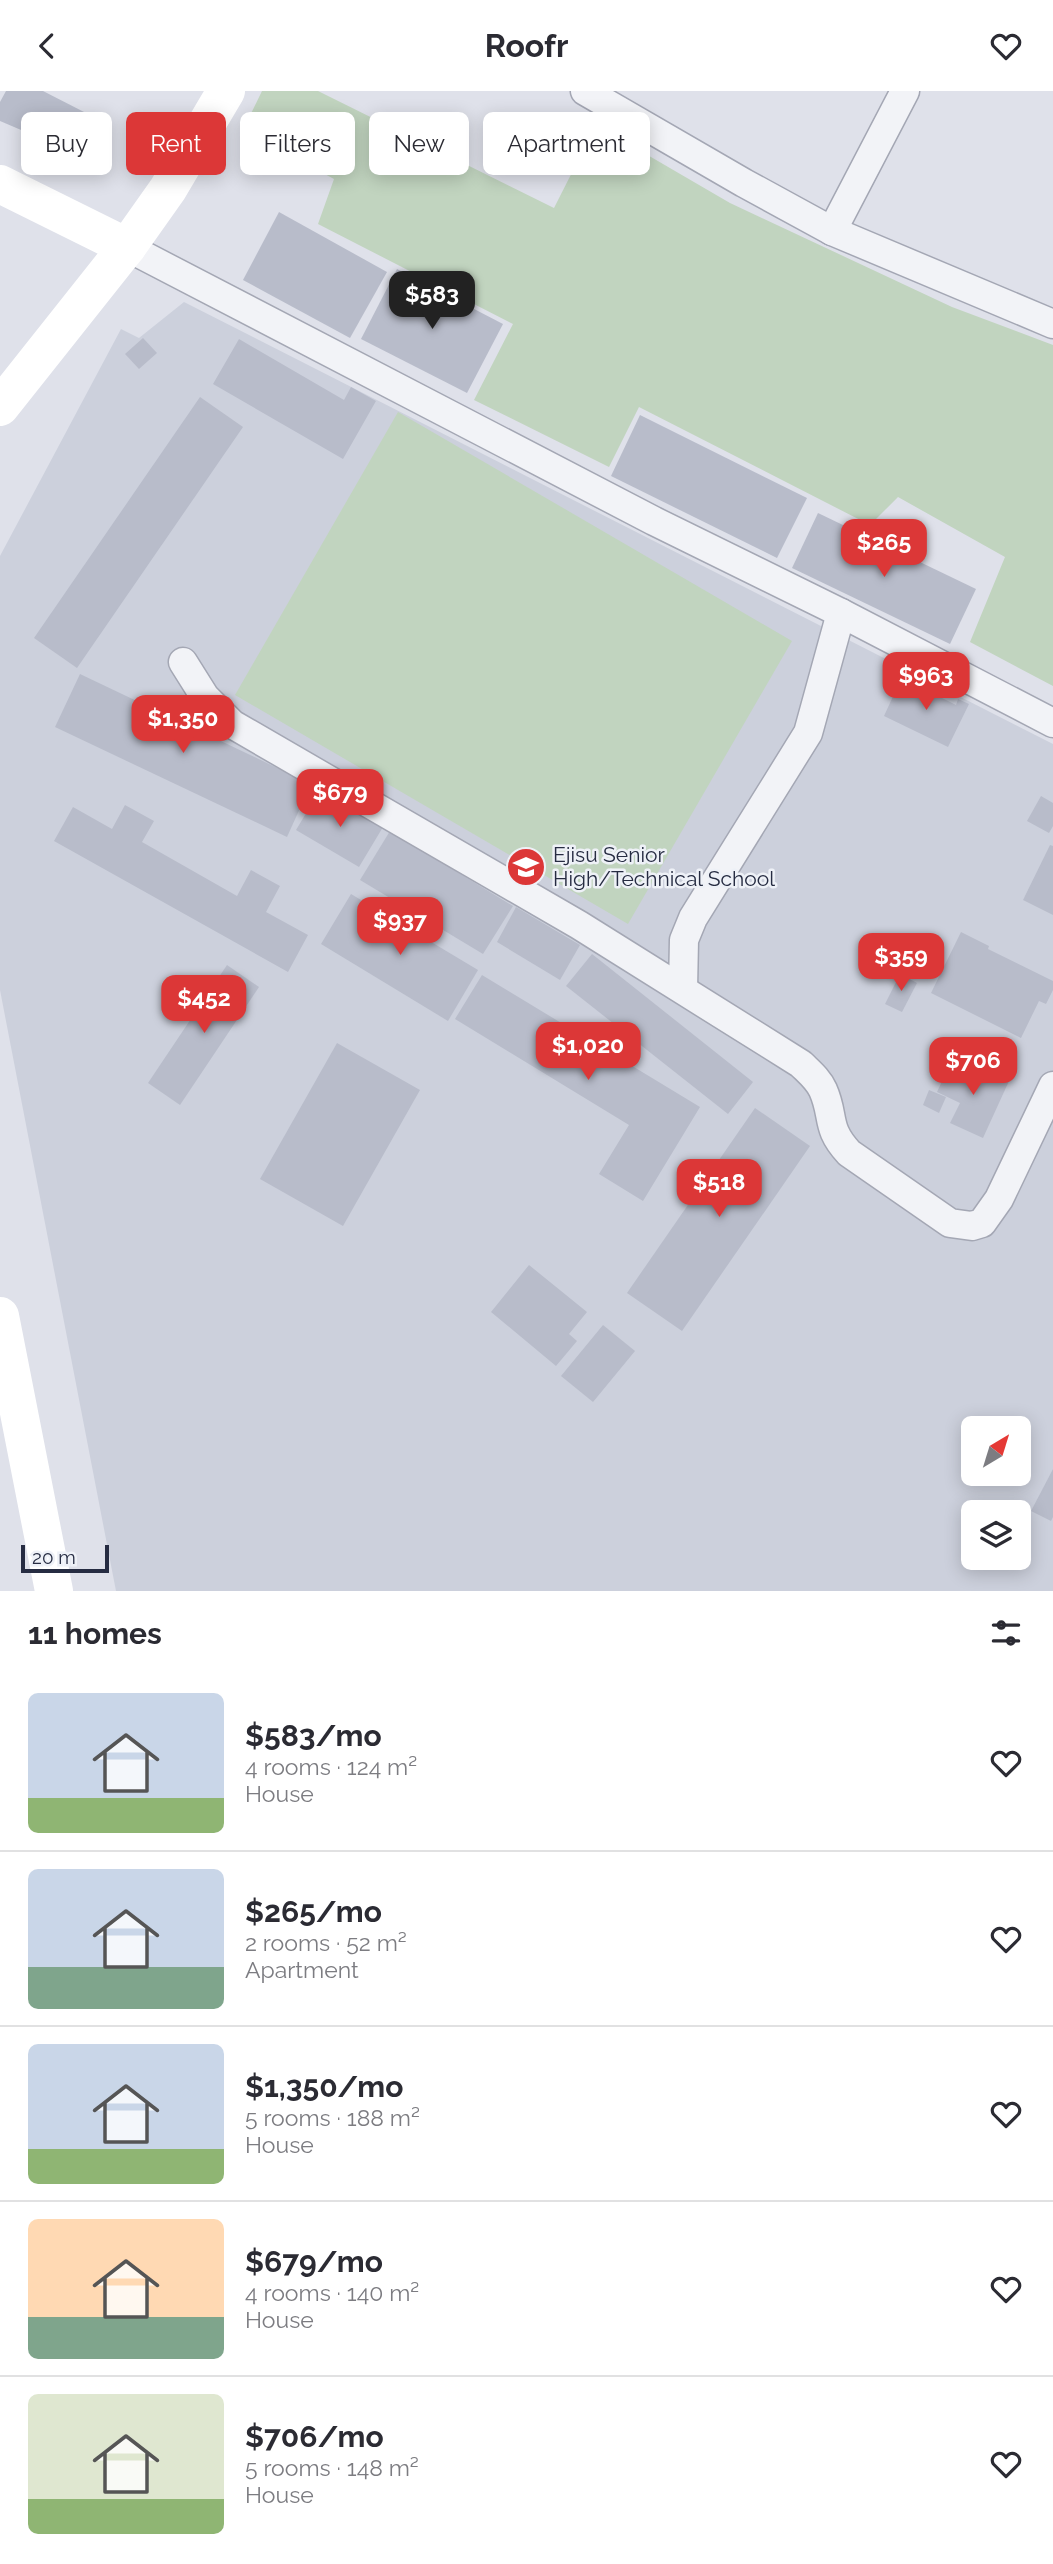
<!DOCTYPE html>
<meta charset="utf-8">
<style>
:root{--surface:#fff;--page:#f7f7f7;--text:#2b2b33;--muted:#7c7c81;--line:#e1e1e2;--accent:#dc3737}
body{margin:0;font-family:Raleway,sans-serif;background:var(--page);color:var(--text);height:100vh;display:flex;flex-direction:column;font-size:26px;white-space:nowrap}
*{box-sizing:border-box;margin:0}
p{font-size:23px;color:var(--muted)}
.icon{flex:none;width:38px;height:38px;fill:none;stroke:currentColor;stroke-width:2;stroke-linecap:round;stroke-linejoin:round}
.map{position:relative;height:1500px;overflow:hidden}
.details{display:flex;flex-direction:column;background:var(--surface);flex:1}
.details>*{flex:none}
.top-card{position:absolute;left:21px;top:21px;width:700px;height:63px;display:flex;gap:14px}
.needle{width:46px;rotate:38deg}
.controls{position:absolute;left:961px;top:1325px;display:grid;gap:14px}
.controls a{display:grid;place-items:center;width:70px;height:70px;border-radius:10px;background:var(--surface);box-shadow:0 4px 18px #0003;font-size:35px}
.scale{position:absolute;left:21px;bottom:18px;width:88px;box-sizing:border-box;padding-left:7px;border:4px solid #262c42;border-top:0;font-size:19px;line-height:24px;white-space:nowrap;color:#262c42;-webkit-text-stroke:5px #eef1f7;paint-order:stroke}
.price{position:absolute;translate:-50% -60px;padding:0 16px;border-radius:14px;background:var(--accent);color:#fff;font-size:23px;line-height:46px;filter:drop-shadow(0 2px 4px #0008)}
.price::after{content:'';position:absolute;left:50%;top:42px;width:21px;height:16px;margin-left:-10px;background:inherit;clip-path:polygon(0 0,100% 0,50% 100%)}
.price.selected{background:#222;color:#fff}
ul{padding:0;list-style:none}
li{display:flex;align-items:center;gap:21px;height:175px;padding:0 28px}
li+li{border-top:2px solid var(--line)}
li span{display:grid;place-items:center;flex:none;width:196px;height:140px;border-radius:10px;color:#555}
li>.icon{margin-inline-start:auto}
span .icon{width:84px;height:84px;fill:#fffc;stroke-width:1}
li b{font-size:30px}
h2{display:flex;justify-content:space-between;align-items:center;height:84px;padding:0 28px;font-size:30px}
.chip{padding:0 24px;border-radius:10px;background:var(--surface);box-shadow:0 4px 18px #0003;font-size:24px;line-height:63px}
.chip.selected{background:var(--accent);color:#fff}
header{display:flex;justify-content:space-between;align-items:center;height:91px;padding:0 28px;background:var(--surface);font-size:32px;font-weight:700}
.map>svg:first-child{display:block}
</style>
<header><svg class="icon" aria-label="back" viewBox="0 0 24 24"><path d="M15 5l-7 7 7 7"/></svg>Roofr<svg class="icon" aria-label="heart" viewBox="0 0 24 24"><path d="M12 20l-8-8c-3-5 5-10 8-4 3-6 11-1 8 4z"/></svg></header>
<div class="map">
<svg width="1053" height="1500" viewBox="0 0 1053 1500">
<rect width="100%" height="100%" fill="#dfe1ea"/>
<path fill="#ccd0dc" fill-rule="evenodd" d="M184 211 1053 653V1500H116L0 899V465L121 238 139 247ZM973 1337H1018V1382H973ZM973 1421H1018V1466H973Z"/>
<g fill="#c1d4bf">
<path d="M262 0H318L554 117 596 34 730 112 952 216 1053 254V595L970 551 1005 466 898 406 870 434 639 316 609 376 474 309 513 233 318 133 334 88 243 39Z"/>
<path d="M398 321 792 550 628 833 235 604Z"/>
</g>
<g fill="#b8bcca">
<path d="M6 0H43L86 22 72 44 68 59 0 30V11Z"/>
<path d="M279 121 387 181 350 247 243 189Z"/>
<path d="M397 178 503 233 467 302 361 248Z"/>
<path d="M143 247 157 262 139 278 125 263Z"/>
<path d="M239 248 344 309 351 296 376 310 343 368 213 293Z"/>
<path d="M200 306 243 336 77 577 34 547Z"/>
<path d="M640 324 807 407 777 467 611 385Z"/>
<path d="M818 422 976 498 950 553 792 477Z"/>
<path d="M80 583 311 693 287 746 55 636Z"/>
<path d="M901 588 917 595 919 589 937 597 934 603 956 614 958 608 969 613 948 656 884 625Z"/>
<path d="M320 699 383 736 359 776 296 739Z"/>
<path d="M1041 705 1053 712V735L1049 742 1027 730Z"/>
<path d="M125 714 154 730 142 751 237 805 251 779 280 795 266 821 308 844 288 881 54 750 73 716 112 738Z"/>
<path d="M390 740 513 815 483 863 360 789Z"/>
<path d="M1050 754 1053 755V824L1023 809Z"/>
<path d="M351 803 478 879 448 930 321 853Z"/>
<path d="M516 816 580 854 560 889 497 851Z"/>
<path d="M961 841 989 855 988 858 1053 890V899L1046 913 1039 910 1021 947 931 902Z"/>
<path d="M592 863 753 991 728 1023 566 895Z"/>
<path d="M227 874 259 896 180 1014 148 992Z"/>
<path d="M900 883 917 892 902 921 885 913Z"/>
<path d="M482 884 700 1016 643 1110 599 1083 629 1034 455 928Z"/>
<path d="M337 952 420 999 343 1135 260 1088Z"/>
<path d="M951 971 976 984 980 976 1009 990 983 1047 950 1032 960 1012 937 1001Z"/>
<path d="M929 999 946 1006 939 1022 923 1014Z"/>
<path d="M755 1017 810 1055 682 1240 627 1202Z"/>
<path d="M529 1174 587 1221 569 1243 577 1250 556 1275 491 1221Z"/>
<path d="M603 1234 635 1260 593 1311 561 1285Z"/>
<path d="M1053 1378V1426L1051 1430 1031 1420Z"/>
</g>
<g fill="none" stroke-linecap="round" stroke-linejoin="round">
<defs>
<g id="street">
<path d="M585 0 744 92 832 140 1053 233"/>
<path d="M832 140 905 0"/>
<path d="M127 156 654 430 841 522 1053 632"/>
<path d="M183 571 205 606 232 633 579 834 801 973C809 981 818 988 823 999 835 1026 825 1036 849 1062L950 1132 972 1135 982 1132 999 1108 1053 995"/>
<path d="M683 898 684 849 693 827 808 642 841 522"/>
</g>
</defs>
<use href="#street" stroke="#a4a7b4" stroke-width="31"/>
<use href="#street" stroke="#f2f3f7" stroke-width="28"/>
<g stroke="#fff" stroke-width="38">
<path d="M0 93 127 156"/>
<path d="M0 316 127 156 168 98 226 0"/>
<path d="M0 1225 54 1500"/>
</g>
</g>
<defs>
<symbol id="school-disc" viewBox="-11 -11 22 22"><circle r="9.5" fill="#dc3737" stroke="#eef1f7"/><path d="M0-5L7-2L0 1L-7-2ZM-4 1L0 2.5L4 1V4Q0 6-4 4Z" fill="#fff"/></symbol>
</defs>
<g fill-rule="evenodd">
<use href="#school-disc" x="504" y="754" width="44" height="44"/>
</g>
<g text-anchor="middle" stroke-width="5" stroke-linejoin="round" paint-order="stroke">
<g font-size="21" fill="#262c42" stroke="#eef1f7" text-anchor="start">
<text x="553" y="771">Ejisu Senior<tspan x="553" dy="24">High/Technical School</tspan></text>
</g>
</g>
</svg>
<div class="controls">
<a><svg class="needle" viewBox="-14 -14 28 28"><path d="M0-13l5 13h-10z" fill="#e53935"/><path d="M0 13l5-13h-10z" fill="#7c7c81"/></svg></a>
<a><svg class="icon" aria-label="layers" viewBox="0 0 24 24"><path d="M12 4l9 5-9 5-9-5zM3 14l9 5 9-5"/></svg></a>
</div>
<div class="scale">20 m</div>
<b class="price selected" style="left:432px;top:240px">$583</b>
<b class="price" style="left:884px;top:488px">$265</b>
<b class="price" style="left:926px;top:621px">$963</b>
<b class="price" style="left:183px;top:664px">$1,350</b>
<b class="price" style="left:340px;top:738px">$679</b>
<b class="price" style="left:400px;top:866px">$937</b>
<b class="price" style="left:901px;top:902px">$359</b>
<b class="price" style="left:204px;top:944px">$452</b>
<b class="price" style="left:588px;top:991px">$1,020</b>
<b class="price" style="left:973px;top:1006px">$706</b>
<b class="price" style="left:719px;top:1128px">$518</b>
<div class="top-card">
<a class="chip">Buy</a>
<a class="chip selected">Rent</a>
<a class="chip">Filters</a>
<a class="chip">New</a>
<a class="chip">Apartment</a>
</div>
</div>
<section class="details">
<h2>11 homes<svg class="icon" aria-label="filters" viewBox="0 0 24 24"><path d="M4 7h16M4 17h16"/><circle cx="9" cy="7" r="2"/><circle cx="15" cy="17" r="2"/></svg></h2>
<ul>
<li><span style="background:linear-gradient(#c9d6e8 75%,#8fb573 0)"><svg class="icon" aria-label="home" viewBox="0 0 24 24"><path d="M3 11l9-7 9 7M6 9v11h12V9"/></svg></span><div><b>$583/mo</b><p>4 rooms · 124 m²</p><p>House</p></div><svg class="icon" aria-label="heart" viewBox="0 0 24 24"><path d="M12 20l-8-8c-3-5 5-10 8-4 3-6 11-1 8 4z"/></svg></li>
<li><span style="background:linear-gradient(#c9d6e8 70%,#7fa58c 0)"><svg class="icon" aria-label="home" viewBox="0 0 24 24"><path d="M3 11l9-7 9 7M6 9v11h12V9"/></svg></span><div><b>$265/mo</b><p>2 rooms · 52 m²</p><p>Apartment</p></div><svg class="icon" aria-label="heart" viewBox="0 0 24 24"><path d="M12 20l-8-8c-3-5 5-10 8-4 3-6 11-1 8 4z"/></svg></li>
<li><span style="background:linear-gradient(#c9d6e8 75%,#8fb573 0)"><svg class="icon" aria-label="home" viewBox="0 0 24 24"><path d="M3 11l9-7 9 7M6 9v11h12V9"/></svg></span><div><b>$1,350/mo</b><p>5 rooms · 188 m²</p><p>House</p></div><svg class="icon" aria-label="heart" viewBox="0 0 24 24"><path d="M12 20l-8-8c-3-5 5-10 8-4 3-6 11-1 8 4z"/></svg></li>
<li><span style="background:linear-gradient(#ffd9b3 70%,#7fa58c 0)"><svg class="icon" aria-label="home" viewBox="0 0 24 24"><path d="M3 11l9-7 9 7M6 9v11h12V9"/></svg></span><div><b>$679/mo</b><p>4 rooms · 140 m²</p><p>House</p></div><svg class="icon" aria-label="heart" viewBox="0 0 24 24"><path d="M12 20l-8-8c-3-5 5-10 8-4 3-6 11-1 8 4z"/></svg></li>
<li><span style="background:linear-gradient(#dfe7d0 75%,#8fb573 0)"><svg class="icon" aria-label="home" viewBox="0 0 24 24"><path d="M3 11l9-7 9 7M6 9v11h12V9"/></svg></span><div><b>$706/mo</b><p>5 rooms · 148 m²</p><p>House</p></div><svg class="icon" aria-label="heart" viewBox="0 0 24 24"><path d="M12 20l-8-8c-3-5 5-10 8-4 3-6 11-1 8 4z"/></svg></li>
</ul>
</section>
